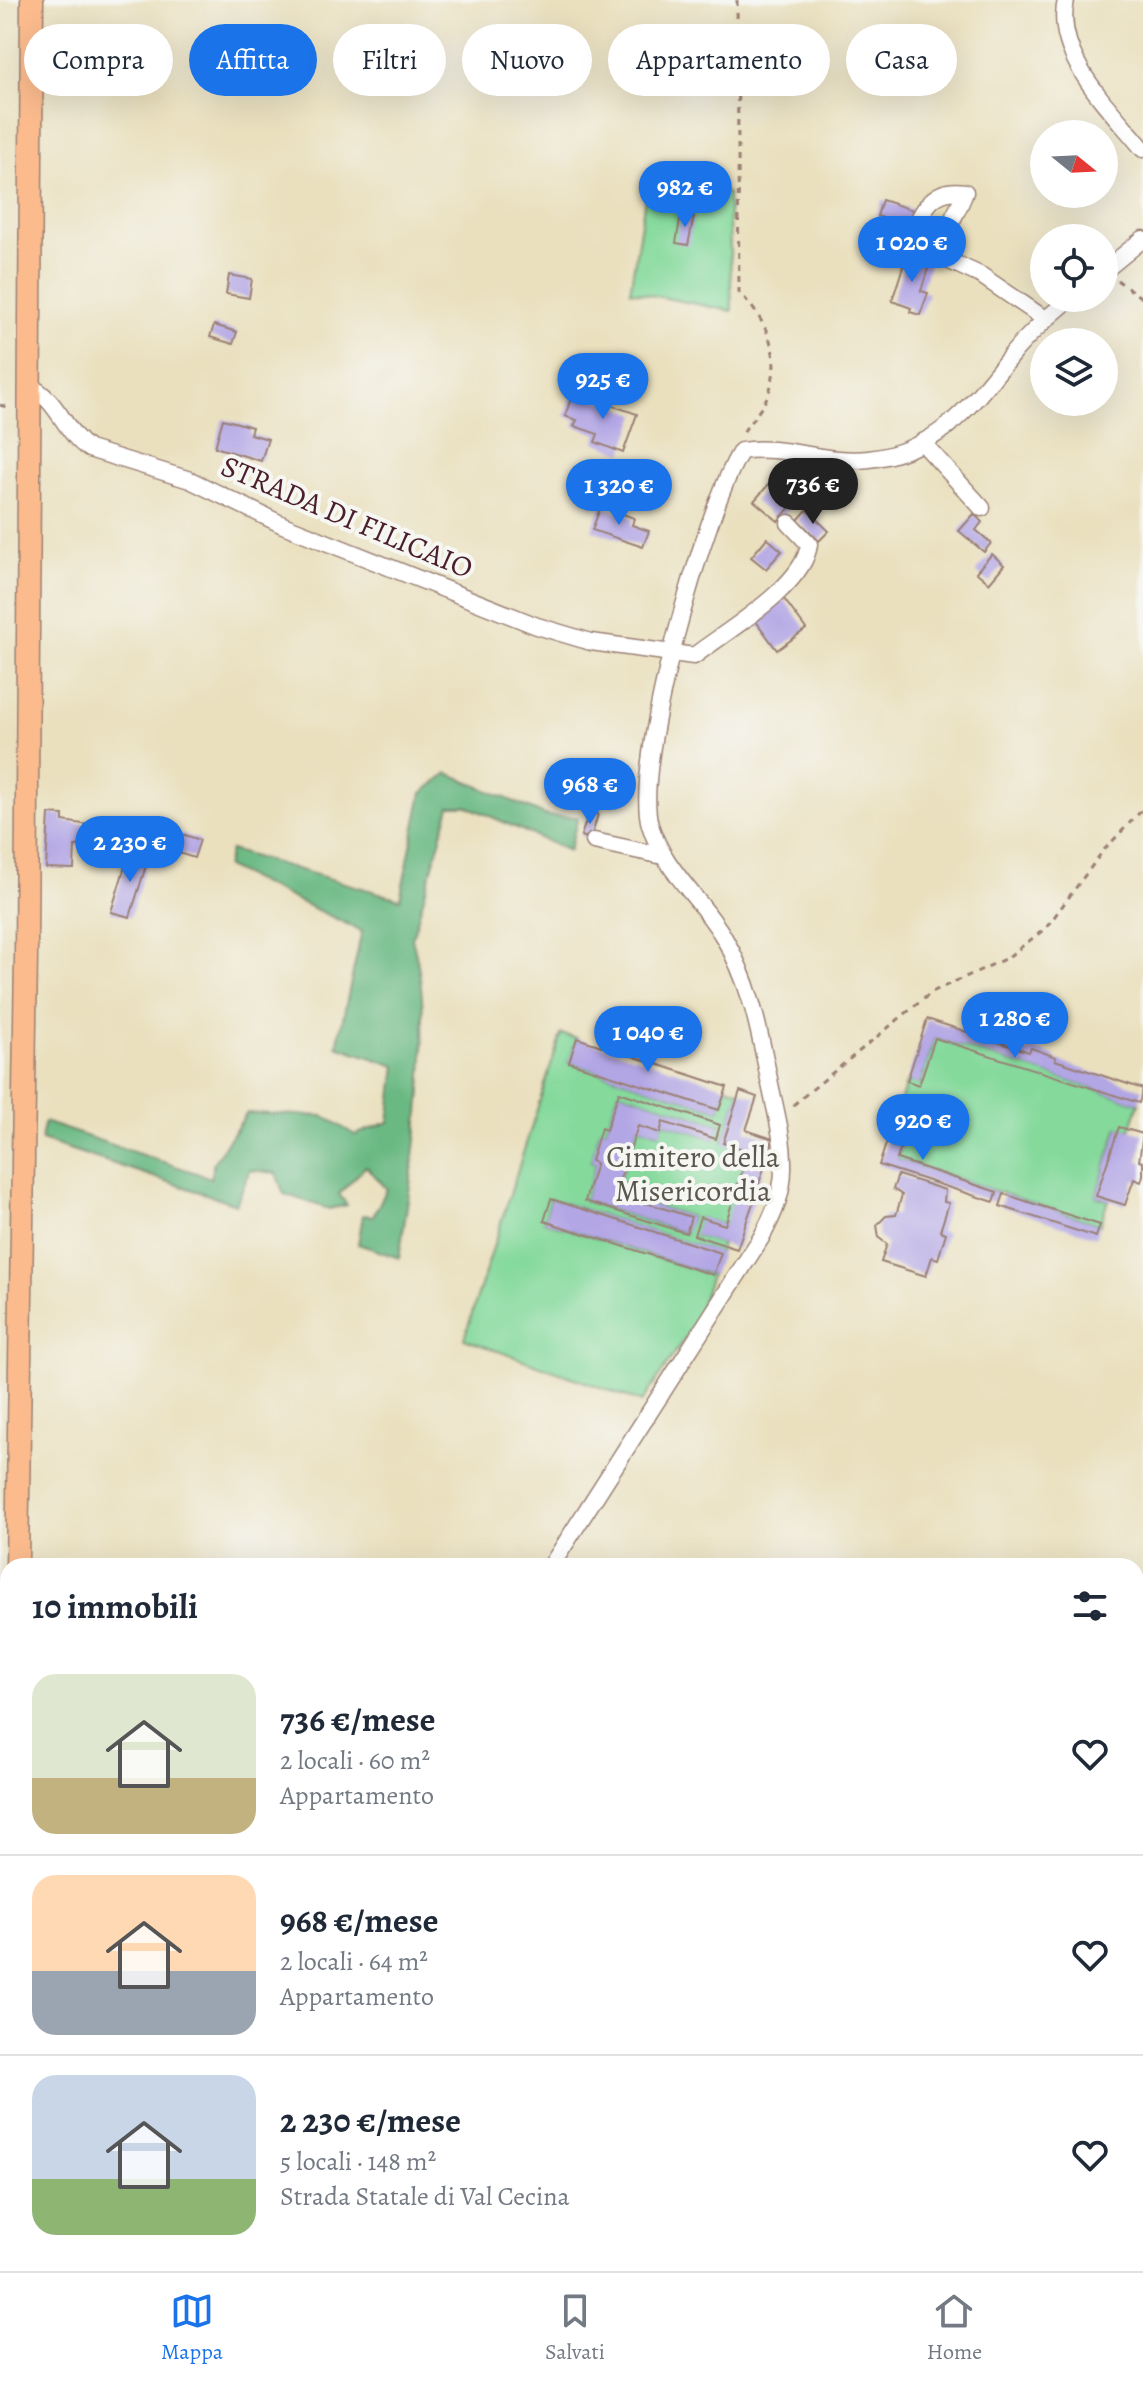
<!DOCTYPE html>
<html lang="it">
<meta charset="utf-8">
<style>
:root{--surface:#fff;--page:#f6f6f7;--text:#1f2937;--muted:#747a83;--line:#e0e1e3;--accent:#1a73e8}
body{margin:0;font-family:Alegreya,serif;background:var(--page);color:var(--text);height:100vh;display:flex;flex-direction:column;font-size:30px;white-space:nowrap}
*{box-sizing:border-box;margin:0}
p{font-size:26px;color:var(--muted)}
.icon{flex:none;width:44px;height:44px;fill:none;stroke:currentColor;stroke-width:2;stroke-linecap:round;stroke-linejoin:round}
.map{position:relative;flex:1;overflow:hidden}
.side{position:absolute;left:0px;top:1558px;width:1144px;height:714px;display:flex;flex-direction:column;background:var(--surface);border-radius:24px 24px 0 0;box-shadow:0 8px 32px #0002}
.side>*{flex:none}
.top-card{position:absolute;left:24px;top:24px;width:1096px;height:72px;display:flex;gap:16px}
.needle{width:52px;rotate:108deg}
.fabs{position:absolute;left:1030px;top:120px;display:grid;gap:16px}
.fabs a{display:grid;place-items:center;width:88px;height:88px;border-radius:50%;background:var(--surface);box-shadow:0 8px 32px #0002;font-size:40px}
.price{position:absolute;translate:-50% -68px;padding:0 18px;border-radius:28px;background:var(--accent);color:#fff;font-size:26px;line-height:52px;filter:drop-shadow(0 2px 4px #0008)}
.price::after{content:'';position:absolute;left:50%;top:48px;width:24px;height:18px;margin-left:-12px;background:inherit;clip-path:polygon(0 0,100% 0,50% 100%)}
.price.selected{background:#222;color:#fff}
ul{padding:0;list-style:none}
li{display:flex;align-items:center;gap:24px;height:200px;padding:0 32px}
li+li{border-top:2px solid var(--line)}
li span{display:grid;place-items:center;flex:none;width:224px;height:160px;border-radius:24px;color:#555}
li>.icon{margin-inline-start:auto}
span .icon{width:96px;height:96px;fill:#fffc;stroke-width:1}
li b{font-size:34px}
h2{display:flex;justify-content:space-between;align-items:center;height:96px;padding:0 32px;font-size:34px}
.tag{padding:0 28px;border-radius:36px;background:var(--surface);box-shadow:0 8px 32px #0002;font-size:28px;line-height:72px}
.tag.selected{background:var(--accent);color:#fff}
.tab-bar{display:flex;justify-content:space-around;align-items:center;height:112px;border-top:2px solid var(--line);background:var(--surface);font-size:22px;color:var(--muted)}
.tab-bar a{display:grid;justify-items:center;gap:4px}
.tab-bar .selected{color:var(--accent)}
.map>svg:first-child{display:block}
</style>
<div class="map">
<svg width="1143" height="2271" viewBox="0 0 1143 2271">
<rect width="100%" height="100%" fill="#f6f6f2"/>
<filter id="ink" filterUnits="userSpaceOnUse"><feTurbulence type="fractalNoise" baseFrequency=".0125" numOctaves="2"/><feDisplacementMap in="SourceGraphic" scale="16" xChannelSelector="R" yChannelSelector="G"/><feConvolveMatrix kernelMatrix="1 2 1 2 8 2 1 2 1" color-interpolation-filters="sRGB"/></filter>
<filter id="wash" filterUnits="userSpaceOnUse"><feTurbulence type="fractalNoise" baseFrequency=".006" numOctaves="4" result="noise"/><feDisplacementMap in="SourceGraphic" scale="32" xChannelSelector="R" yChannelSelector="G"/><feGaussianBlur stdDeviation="1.8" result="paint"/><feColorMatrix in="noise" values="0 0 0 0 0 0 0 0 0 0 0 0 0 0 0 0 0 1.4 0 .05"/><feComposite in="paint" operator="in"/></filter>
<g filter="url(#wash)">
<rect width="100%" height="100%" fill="#eae0be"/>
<g fill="#84d99b" stroke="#677c63" stroke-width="2" fill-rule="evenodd">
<path d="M648 180 728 193 732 311 630 291Z"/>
<path d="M561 1034 577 1038 569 1062 719 1110 727 1087 740 1091 723 1142 749 1151 738 1184 757 1190 755 1197 725 1225 700 1218 695 1235 722 1244 719 1253 551 1199 544 1221 711 1275 695 1323 642 1402 464 1339ZM619 1092 720 1125 715 1139 663 1122 659 1133 638 1126 619 1182 640 1189 637 1200 691 1217 685 1233 585 1201 596 1163 591 1161 600 1129 606 1130Z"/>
<path d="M935 1038 1139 1103 1130 1130 1118 1127 1096 1196 1108 1200 1100 1225 897 1159 912 1114 898 1108 907 1081 920 1084Z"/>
</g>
<path fill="#6bb983" stroke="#5a6c57" stroke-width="2" d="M448 773 547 816 578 817 569 851 467 806H450L412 938C438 1028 413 1166 399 1258L358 1244 363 1215 373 1216 387 1189 366 1166 339 1194 347 1205 329 1209 284 1194 276 1173 250 1170 236 1204 41 1140 44 1122 211 1178 213 1163 247 1113 324 1116 355 1135 389 1122 396 1066 337 1046 362 931 226 867 230 850 400 899 422 793Z"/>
<g id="blocks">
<g fill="#b3a6e5">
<path d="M882 200 913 210 899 243 883 237 886 228 880 226 883 218 877 216Z"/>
<path d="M681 214 694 216 688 245 676 243Z"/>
<path d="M907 254 930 262 921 291 928 293 920 315 910 312 911 308 892 301Z"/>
<path d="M229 275 252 279 249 298 226 294Z"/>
<path d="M214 325 237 332 233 344 210 337Z"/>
<path d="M572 396 584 400 585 396 637 414 623 453 595 442 598 434 574 426 577 420 565 416Z"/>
<path d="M223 419 252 427 250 434 268 439 261 461 215 447Z"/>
<path d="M776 476 799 497 778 521 754 501Z"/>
<path d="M601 506 634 518 632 525 649 531 643 547 592 530Z"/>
<path d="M807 510 829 531 819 541 798 520Z"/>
<path d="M974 514 982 522 976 530 991 543 984 552 959 531Z"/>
<path d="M767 538 782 551 766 569 751 557Z"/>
<path d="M992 554 1004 565 989 583 976 572Z"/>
<path d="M784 599 806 629 777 650 755 620Z"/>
<path d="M589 812 598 814 591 839 581 836Z"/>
<path d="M49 814 63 815V821L96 826V844L75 846 74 869 46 868Z"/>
<path d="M122 816 152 825 147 841 116 831Z"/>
<path d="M182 834 200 840 194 858 176 852Z"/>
<path d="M130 850 149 856 130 917 111 912Z"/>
<path d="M927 1019 1029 1052 1031 1048 1056 1057 1055 1060 1143 1089 1139 1103 935 1038 919 1085 907 1081Z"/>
<path d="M577 1038 727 1087 719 1110 569 1062Z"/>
<path d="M740 1091 757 1097 746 1130 773 1139 757 1190 738 1184 749 1151 723 1143Z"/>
<path d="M619 1092 720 1125 716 1139 663 1122 660 1133 638 1126 619 1182 641 1189 637 1200 691 1217 686 1233 585 1201 596 1163 591 1161 601 1128 606 1130Z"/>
<path d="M898 1108 912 1113 897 1159 997 1192 994 1202 879 1165Z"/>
<path d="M1119 1127 1143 1134 1139 1161 1143 1162V1175L1141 1182 1134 1179 1125 1205 1096 1196Z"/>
<path d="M898 1175 945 1190 944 1202 949 1203 940 1231 946 1233 938 1259 932 1257 926 1276 881 1262 887 1244 879 1238 877 1225 886 1216 896 1215 902 1195 893 1189Z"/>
<path d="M736 1191 755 1197 737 1249 694 1235 700 1217 725 1225Z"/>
<path d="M1004 1194 1100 1225 1096 1237 1000 1206Z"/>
<path d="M551 1199 721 1253 713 1275 544 1221Z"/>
</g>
</g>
</g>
<g filter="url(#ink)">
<use href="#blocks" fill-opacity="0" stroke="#9a8074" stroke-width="2"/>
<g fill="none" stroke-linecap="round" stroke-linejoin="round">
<defs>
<g id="minor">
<path d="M1066 0C1053 57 1111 109 1143 149"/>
<path d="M939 256 910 239C922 212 931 186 965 192 957 215 942 233 939 256L982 276 1045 319"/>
<path d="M1104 271 1143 239"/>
<path d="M29 386C58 399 64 432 89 449L190 480 283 525 537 626 591 642 694 656C726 631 805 586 809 544L789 523"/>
<path d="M922 442 982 508"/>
<path d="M594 841 663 856"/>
<path d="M551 1566 761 1238C773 1216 783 1194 783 1169 784 1139 775 1109 769 1079 759 1029 750 981 723 936 700 898 663 868 650 825 632 764 706 507 741 451 783 444 825 464 869 459 937 451 970 407 1009 358 1027 335 1049 316 1071 298"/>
<path d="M699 2271 703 2264"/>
</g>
<g id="major">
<path d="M17 1566 26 956 32 0"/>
<path d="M1136 1831 1143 1827"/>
<path d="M7 2271 8 2232"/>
</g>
</defs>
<use href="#minor" stroke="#9a8074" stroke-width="19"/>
<use href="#major" stroke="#9a8074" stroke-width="25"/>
<g stroke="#9a8074" stroke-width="3" stroke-dasharray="6 6" stroke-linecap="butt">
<path d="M737 0 739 292C770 324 786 363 763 405 756 416 747 425 741 436"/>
<path d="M1117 280 1143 299"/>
<path d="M0 405 10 408"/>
<path d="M793 1105 932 992 1007 958 1046 928 1103 851 1143 809"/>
<path d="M296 2264H327"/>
<path d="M526 2264 567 2271"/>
</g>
<use href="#minor" stroke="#fff" stroke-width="16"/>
<use href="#major" stroke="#fbbb8d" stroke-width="22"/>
</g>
</g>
<g text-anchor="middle" stroke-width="8" stroke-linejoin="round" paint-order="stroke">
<g font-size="30" fill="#4a1f2b" stroke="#f6f6f2">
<text transform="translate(347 517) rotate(23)" y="10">STRADA DI FILICAIO</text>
</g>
<g font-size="30" fill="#5b574d" stroke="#f6f6f2">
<text x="693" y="1167">Cimitero della<tspan x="693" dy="34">Misericordia</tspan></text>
</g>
</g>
</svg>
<div class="fabs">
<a><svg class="needle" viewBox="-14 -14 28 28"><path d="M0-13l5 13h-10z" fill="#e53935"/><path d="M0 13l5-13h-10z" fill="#747a83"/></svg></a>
<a><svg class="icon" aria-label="locate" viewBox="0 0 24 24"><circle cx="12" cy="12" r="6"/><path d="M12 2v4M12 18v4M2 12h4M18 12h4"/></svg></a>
<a><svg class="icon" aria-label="layers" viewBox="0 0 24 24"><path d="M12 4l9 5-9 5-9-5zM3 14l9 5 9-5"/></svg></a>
</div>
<b class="price" style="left:685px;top:229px">982 €</b>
<b class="price" style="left:912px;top:284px">1 020 €</b>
<b class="price" style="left:603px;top:421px">925 €</b>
<b class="price selected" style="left:813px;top:526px">736 €</b>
<b class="price" style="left:619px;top:527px">1 320 €</b>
<b class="price" style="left:590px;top:826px">968 €</b>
<b class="price" style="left:130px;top:884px">2 230 €</b>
<b class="price" style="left:1015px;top:1060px">1 280 €</b>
<b class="price" style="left:648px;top:1074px">1 040 €</b>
<b class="price" style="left:923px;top:1162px">920 €</b>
<div class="top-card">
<a class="tag">Compra</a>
<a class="tag selected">Affitta</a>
<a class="tag">Filtri</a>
<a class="tag">Nuovo</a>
<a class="tag">Appartamento</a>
<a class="tag">Casa</a>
</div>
<section class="side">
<h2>10 immobili<svg class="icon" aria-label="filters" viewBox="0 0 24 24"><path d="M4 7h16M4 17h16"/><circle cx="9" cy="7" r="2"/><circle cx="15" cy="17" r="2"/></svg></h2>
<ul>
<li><span style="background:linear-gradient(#dfe7d0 65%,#c2b280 0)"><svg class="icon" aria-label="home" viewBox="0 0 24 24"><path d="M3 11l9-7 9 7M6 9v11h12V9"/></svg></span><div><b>736 €/mese</b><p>2 locali · 60 m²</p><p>Appartamento</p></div><svg class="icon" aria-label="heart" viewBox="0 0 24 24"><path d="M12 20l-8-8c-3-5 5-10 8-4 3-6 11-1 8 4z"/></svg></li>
<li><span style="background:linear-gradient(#ffd9b3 60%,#9aa5b1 0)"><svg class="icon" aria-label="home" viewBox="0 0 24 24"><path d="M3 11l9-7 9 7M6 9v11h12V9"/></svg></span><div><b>968 €/mese</b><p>2 locali · 64 m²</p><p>Appartamento</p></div><svg class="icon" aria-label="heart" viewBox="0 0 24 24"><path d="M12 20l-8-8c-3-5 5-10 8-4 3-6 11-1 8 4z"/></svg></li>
<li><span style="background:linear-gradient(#c9d6e8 65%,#8fb573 0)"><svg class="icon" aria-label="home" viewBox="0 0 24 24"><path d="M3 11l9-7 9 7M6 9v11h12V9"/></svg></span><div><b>2 230 €/mese</b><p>5 locali · 148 m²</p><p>Strada Statale di Val Cecina</p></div><svg class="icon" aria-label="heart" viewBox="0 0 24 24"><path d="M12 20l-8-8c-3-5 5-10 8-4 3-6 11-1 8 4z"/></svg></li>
</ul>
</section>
</div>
<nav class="tab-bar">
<a class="selected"><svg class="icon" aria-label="map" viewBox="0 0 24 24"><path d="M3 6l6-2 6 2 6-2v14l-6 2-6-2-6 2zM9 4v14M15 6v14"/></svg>Mappa</a>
<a><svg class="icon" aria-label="saved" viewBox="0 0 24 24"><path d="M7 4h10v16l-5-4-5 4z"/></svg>Salvati</a>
<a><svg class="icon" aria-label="home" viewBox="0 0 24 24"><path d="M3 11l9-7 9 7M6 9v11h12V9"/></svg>Home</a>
</nav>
